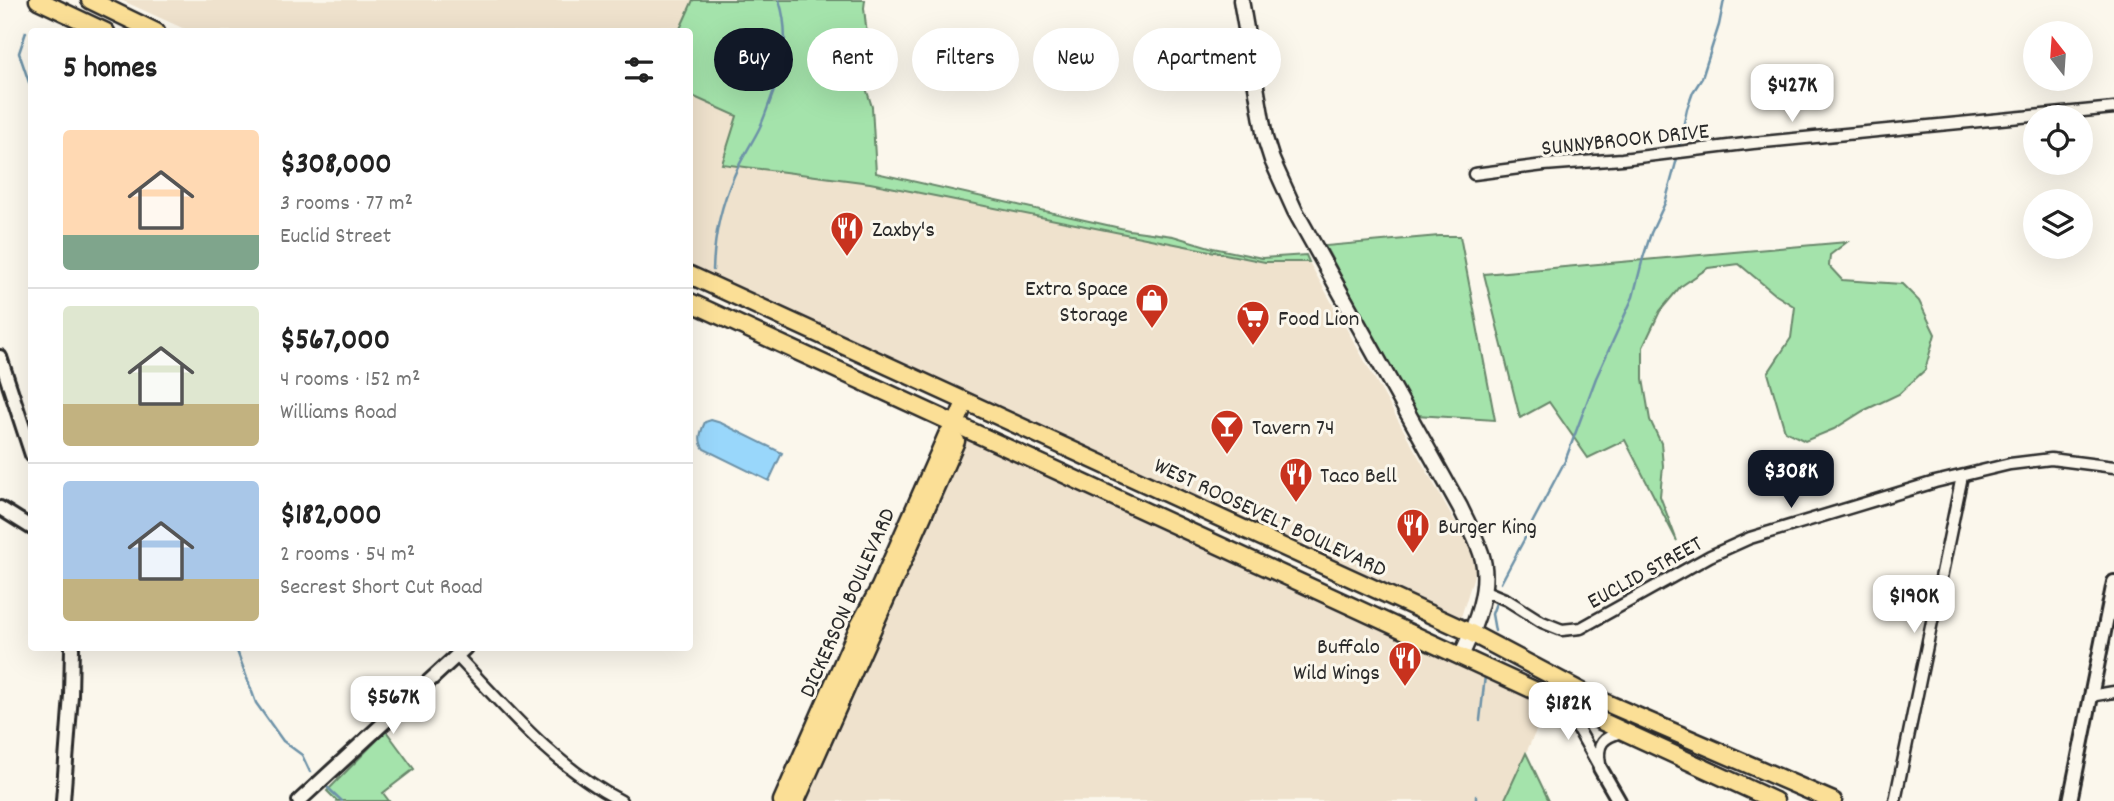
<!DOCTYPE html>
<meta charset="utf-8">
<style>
:root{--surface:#fff;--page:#f6f6f6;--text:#222;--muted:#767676;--line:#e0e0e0;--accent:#111827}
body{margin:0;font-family:Dekko,sans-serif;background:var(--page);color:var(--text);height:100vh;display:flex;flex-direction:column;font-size:26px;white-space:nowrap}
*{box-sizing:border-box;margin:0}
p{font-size:23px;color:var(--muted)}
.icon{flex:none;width:38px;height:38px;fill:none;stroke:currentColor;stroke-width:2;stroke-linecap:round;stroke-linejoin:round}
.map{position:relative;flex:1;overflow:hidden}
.sheet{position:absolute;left:28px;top:28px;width:665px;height:623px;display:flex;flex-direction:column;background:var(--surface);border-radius:7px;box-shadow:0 7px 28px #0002}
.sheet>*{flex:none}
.banner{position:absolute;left:714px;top:28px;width:665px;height:63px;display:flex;gap:14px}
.needle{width:46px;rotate:343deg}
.fabs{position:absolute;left:2023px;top:21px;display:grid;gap:14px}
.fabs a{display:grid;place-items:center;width:70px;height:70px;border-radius:50%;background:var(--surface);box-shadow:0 7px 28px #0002;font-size:35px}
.price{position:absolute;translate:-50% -60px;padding:0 16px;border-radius:14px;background:#fff;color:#222;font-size:23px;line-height:46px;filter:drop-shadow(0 2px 4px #0008)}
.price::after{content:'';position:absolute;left:50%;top:42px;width:21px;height:16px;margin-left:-10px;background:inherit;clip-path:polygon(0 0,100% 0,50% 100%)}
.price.selected{background:var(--accent);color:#fff}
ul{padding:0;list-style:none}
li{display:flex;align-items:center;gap:21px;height:175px;padding:0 35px}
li+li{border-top:2px solid var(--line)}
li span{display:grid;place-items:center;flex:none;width:196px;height:140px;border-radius:7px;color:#555}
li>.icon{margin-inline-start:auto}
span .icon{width:84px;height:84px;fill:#fffc;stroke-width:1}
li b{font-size:30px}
h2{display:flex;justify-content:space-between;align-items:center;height:84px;padding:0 35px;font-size:30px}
.pill{padding:0 24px;border-radius:32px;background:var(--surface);box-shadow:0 7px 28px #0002;font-size:24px;line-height:63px}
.pill.selected{background:var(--accent);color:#fff}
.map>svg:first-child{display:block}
</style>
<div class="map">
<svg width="2114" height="801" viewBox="0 0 2114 801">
<rect width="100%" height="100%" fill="#fbf7ec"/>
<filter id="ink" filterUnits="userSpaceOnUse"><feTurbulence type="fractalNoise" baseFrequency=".0143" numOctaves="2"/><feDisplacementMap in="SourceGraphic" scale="14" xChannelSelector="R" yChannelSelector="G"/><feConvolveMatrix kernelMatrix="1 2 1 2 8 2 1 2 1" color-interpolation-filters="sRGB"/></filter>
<g filter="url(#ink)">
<g fill="#efe2cd">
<path d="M121 0H693L679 32 189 31Z"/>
<path d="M690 95 737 115 723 164 870 183 1265 262H1309L1470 548 1476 569 1461 617 690 265Z"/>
<path d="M967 439 1551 698 1504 801H805Z"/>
</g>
<g fill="#a4e3ab" stroke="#68876b" stroke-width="2">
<path d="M693 0H865L864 8 869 53 866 88 872 107 876 173 1129 230 1173 236 1213 248 1262 258 1306 255 1309 262H1265L870 183 722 164 737 116 690 95V32L679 31Z"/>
<path d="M1439 236H1460L1495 420 1416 415 1325 246Z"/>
<path d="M1847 242 1830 255 1829 266 1842 280 1902 284 1919 301 1935 334 1925 370 1899 394 1863 411 1834 429 1805 441 1785 431 1768 373 1791 338 1795 307 1776 295 1739 264 1708 268 1680 287 1660 311 1643 347V379L1650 420 1661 443 1663 466 1660 496 1677 541 1625 440 1588 458 1549 402 1520 418 1484 274Z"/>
<path d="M386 731 414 769 383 793 389 801H337L327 791Z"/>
<path d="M1526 753 1549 801H1504Z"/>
</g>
<path fill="#99d7fb" stroke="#6d92a8" stroke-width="2" d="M711 420 721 423 782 453 769 481 704 449C697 440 701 431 705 422Z"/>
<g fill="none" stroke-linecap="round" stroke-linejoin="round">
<g stroke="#6d92a8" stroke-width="2.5">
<path d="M26 32 19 53 32 91"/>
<path d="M1679 146 1687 109 1693 92 1702 78 1719 25 1724 0"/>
<path d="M713 270C714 238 721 205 734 176 741 159 751 145 759 129 763 121 766 112 769 104 783 68 791 38 779 0"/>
<path d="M1530 527 1565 461 1596 378 1633 297 1643 258 1651 233 1665 203 1678 155"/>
<path d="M1501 583 1526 536"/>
<path d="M1495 631 1492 614 1496 603"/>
<path d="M236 648 256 703 283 741 302 755 310 772"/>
<path d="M1480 720 1485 676"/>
<path d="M327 787 342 801"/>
<path d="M1476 796V801"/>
</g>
<defs>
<g id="minor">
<path d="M1474 174 1544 165 1622 159 1753 143 2114 108"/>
<path d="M1483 590 1507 600 1542 622 1562 630 1581 628 1710 556 1750 538 1935 482 2010 464 2051 459 2114 467"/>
<path d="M456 655C506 708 555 767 621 801"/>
<path d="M2090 696 2114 692"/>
<path d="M1563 707 1573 720 1600 768"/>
<path d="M1600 764C1596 744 1603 737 1622 732"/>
<path d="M1895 801 1962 476"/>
</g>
<g id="tertiary">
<path d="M0 357 32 455"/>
<path d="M0 508 32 528"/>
<path d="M1600 768 1619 801"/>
<path d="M63 801 71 695 72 648"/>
<path d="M299 801 465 648"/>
<path d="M2070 801 2114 582"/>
</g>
<path id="secondary" d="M1241 0 1265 138 1272 160 1295 211 1460 507C1467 522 1476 538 1481 553 1492 586 1475 626 1461 656"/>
<g id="primary">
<path d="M782 801 859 626 880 587 947 435 956 424 965 402"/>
<path d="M796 801 956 441"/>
</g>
<g id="trunk">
<path d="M38 0 106 32"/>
<path d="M90 0 156 32"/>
<path d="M690 275 1471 633 1588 695 1833 801"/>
<path d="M690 302 1775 801"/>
</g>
</defs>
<use href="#minor" stroke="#2b2b2b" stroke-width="15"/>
<use href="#tertiary" stroke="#2b2b2b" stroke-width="18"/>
<use href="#secondary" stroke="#2b2b2b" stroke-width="19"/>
<use href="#primary" stroke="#2b2b2b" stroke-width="21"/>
<use href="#trunk" stroke="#2b2b2b" stroke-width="21"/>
<use href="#minor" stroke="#fbf7ec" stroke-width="10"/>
<use href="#tertiary" stroke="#fbf7ec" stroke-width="12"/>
<use href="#secondary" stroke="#fbf7ec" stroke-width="14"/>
<use href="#primary" stroke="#fbdf96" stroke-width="16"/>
<use href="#trunk" stroke="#fbdf96" stroke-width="16"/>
</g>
</g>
<defs>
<symbol id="restaurant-pin" viewBox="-11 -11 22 30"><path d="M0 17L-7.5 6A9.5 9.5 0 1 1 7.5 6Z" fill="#c8321e" stroke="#fbf7ec"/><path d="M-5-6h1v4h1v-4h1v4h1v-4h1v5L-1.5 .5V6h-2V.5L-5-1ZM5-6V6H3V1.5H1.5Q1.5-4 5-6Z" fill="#fff"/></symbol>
<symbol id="shop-pin" viewBox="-11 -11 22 30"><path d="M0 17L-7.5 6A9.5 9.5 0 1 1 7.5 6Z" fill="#c8321e" stroke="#fbf7ec"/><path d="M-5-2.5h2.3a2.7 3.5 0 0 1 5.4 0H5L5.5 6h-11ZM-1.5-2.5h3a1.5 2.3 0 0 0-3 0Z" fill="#fff"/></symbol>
<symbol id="supermarket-pin" viewBox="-11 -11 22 30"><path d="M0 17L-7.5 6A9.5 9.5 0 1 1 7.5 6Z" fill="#c8321e" stroke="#fbf7ec"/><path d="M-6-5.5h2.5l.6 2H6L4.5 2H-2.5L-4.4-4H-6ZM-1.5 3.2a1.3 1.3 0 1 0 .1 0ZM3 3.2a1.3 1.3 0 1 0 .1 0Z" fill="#fff"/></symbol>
<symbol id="bar-pin" viewBox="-11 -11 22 30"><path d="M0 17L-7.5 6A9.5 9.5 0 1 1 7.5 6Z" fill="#c8321e" stroke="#fbf7ec"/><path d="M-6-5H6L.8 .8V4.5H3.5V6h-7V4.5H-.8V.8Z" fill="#fff"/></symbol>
</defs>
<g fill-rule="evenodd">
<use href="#restaurant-pin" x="828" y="209" width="38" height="52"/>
<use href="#shop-pin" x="1133" y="281" width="38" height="52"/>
<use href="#supermarket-pin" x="1234" y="298" width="38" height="52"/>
<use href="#bar-pin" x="1208" y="407" width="38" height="52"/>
<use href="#restaurant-pin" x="1277" y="455" width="38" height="52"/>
<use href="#restaurant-pin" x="1394" y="506" width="38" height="52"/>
<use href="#restaurant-pin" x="1386" y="639" width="38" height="52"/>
</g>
<g text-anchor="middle" stroke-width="6" stroke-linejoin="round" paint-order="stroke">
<g font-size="23" fill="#2b2b2b" stroke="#fbf7ec">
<text transform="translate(1625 138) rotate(-6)" y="8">SUNNYBROOK DRIVE</text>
<text transform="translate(1271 516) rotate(25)" y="8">WEST ROOSEVELT BOULEVARD</text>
<text transform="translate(1644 571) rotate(-29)" y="8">EUCLID STREET</text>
<text transform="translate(846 602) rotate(-66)" y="8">DICKERSON BOULEVARD</text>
</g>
<g font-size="23" fill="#2b2b2b" stroke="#fbf7ec" text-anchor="start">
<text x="872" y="236">Zaxby's</text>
<text x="1128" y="295" text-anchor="end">Extra Space<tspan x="1128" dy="26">Storage</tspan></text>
<text x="1278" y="325">Food Lion</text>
<text x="1252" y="434">Tavern 74</text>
<text x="1320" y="482">Taco Bell</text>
<text x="1438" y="533">Burger King</text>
<text x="1380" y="653" text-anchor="end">Buffalo<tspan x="1380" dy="26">Wild Wings</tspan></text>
</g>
</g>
</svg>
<div class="fabs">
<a><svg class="needle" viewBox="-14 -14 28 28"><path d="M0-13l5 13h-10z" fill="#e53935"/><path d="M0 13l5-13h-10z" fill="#767676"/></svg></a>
<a><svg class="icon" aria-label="locate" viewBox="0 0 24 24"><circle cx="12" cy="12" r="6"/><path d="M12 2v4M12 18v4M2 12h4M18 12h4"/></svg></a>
<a><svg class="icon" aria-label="layers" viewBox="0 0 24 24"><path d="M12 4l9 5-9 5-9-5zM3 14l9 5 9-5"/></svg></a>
</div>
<b class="price" style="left:1792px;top:124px">$427K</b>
<b class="price selected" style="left:1791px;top:510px">$308K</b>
<b class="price" style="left:1914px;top:635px">$190K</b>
<b class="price" style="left:393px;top:736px">$567K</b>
<b class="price" style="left:1568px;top:742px">$182K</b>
<div class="banner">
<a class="pill selected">Buy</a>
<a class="pill">Rent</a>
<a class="pill">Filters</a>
<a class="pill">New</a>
<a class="pill">Apartment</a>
</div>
<section class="sheet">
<h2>5 homes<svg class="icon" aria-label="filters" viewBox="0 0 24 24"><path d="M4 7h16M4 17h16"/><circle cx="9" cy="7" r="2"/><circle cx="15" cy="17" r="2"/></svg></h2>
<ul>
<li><span style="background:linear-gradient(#ffd9b3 75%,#7fa58c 0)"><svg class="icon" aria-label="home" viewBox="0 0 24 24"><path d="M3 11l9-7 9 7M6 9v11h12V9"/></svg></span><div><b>$308,000</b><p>3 rooms · 77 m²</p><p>Euclid Street</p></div></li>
<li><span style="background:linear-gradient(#dfe7d0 70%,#c2b280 0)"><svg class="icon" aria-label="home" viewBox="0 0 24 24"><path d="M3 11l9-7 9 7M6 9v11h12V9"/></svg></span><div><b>$567,000</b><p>4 rooms · 152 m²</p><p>Williams Road</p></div></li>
<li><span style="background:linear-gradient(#a9c7e8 70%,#c2b280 0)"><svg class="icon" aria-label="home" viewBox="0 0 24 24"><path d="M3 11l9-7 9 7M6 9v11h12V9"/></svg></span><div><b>$182,000</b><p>2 rooms · 54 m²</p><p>Secrest Short Cut Road</p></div></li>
</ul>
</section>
</div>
